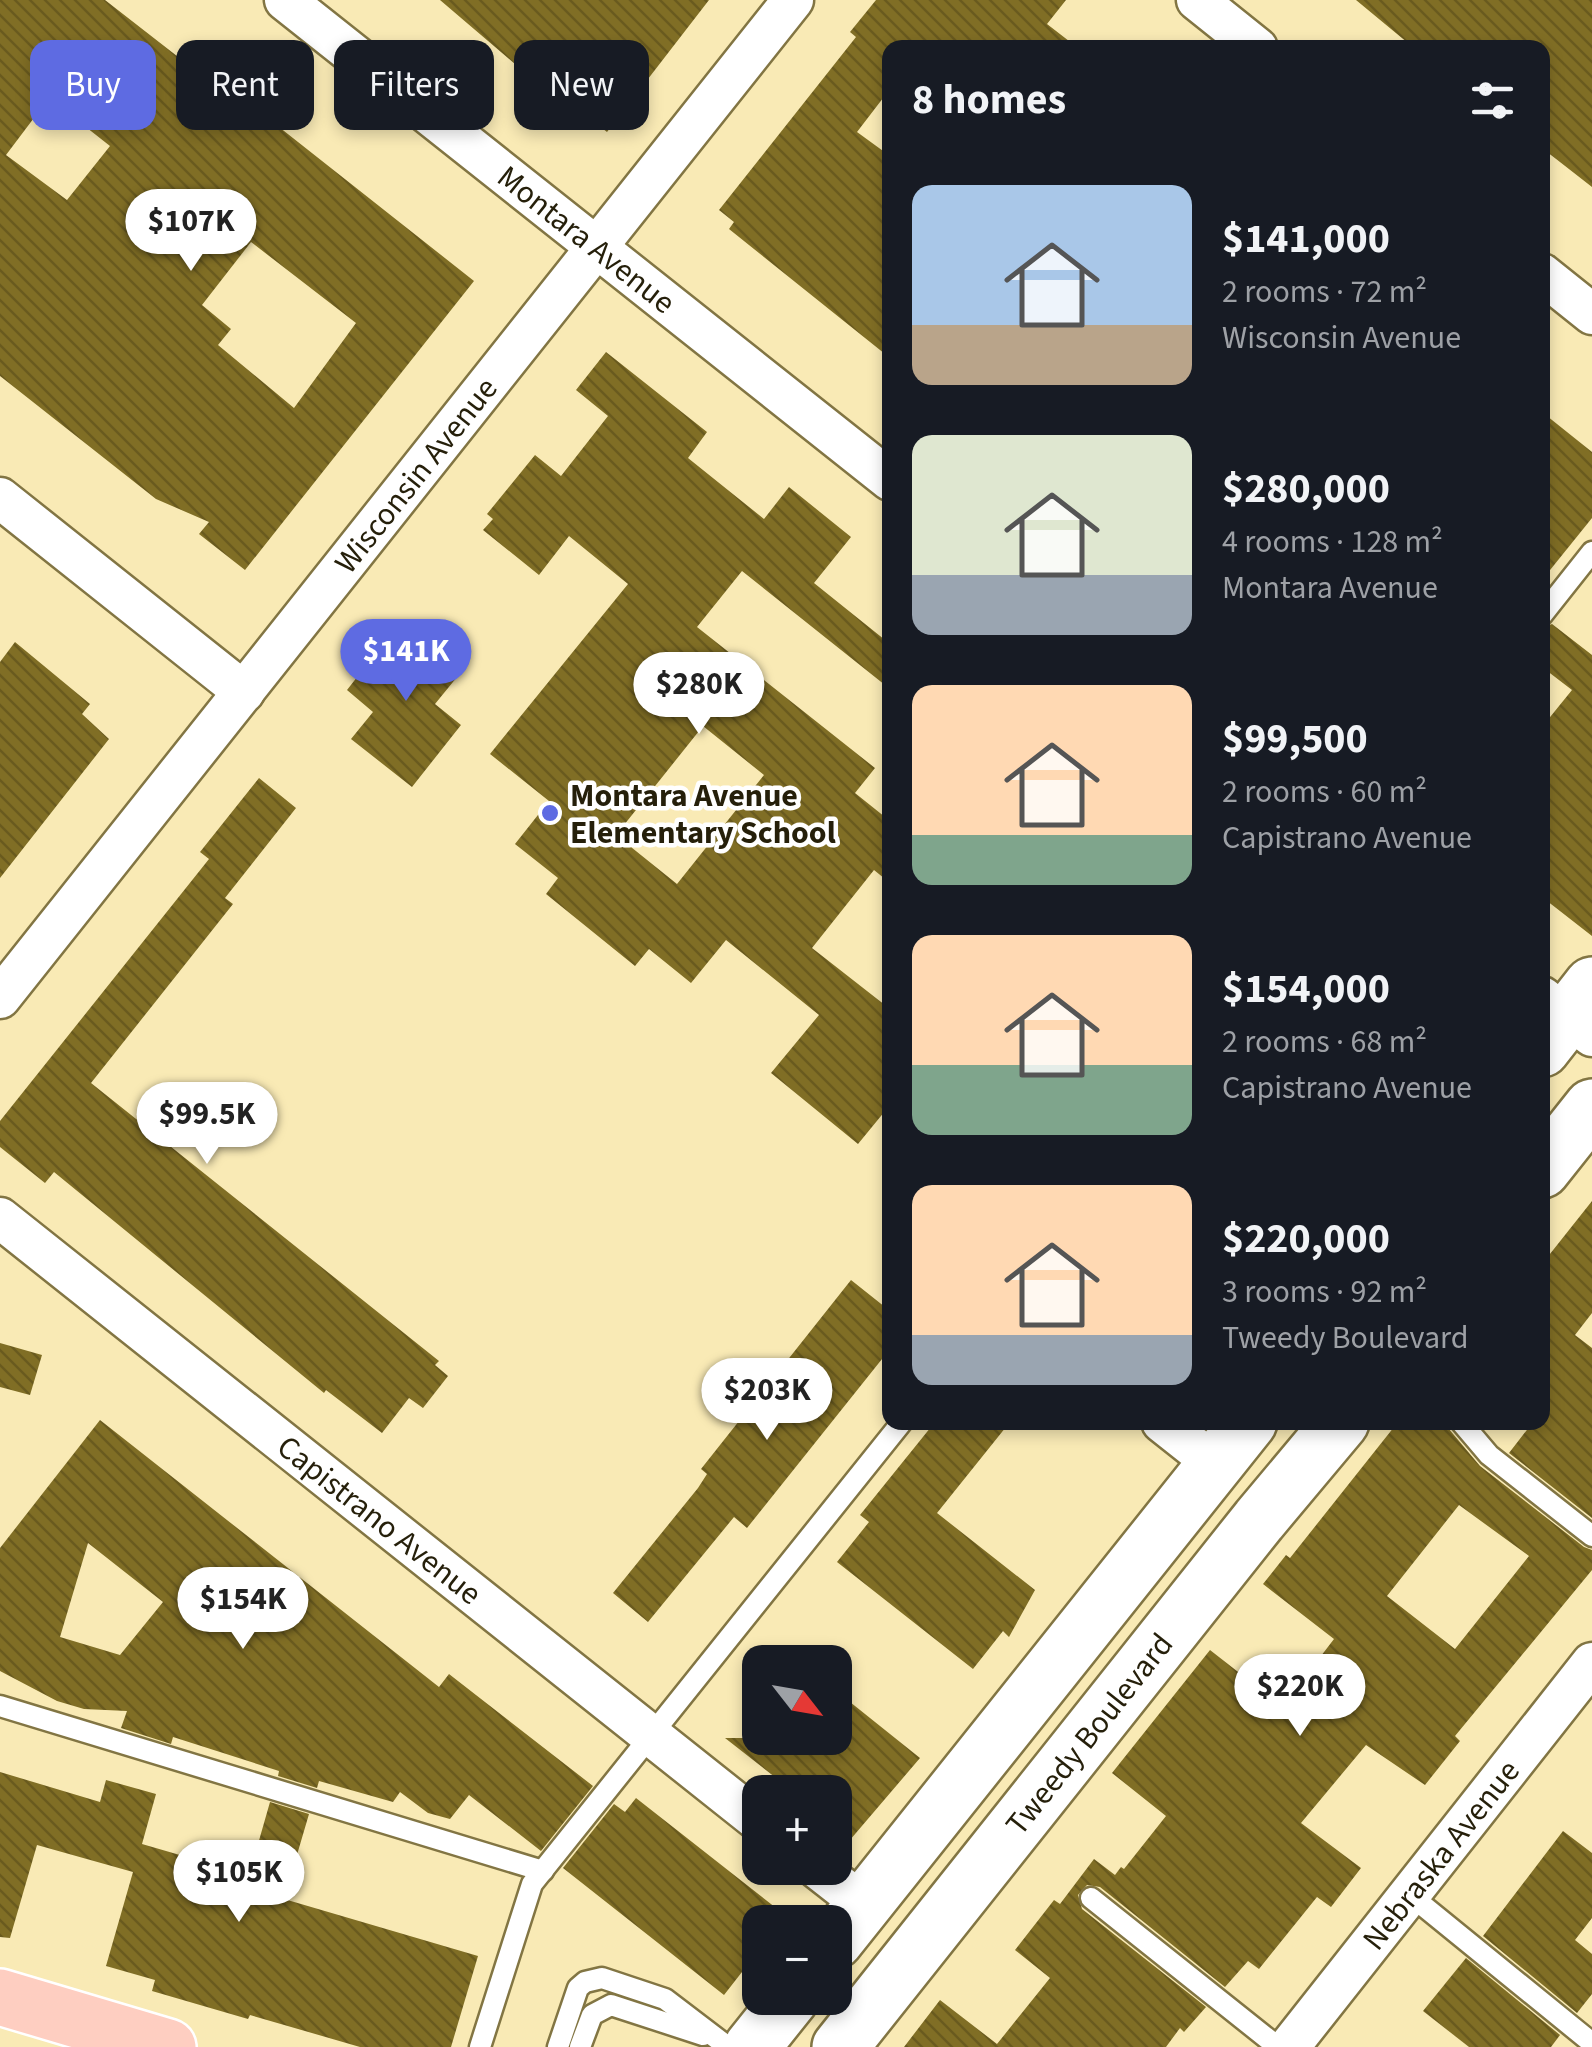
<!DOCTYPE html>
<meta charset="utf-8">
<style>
:root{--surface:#171b24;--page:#242831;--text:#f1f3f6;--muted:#9ea1a6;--accent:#5e6be2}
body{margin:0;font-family:"Source Sans 3",sans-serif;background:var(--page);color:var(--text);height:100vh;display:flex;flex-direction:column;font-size:38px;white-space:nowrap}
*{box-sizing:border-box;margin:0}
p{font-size:32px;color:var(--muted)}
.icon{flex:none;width:55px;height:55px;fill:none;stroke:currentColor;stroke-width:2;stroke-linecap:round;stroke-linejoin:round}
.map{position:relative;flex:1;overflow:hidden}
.sheet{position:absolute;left:882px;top:40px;width:668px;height:1390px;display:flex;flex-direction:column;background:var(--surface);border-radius:20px;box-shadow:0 5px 15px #0003}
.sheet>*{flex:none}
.hud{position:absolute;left:30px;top:40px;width:702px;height:90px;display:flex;gap:20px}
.needle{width:65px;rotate:121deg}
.fabs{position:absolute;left:742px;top:1645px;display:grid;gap:20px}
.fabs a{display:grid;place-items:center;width:110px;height:110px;border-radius:20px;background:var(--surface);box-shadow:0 5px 15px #0003;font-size:50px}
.price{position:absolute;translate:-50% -85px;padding:0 22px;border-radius:35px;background:#fff;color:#222;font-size:32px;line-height:65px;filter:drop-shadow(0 2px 5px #0008)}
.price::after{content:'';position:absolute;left:50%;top:60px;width:30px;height:22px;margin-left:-15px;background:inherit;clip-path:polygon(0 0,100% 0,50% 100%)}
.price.current{background:var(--accent);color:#fff}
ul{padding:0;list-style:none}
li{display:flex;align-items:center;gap:30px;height:250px;padding:0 30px}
li span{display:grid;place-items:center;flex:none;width:280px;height:200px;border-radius:20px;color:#555}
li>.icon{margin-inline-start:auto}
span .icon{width:120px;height:120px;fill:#fffc;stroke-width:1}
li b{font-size:42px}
h2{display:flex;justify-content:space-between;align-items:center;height:120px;padding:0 30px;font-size:42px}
.pill{padding:0 35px;border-radius:20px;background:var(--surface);box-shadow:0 5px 15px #0003;font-size:35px;line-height:90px}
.pill.current{background:var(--accent);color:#fff}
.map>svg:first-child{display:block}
</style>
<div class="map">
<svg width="1592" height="2047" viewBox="0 0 1592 2047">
<defs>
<pattern id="building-back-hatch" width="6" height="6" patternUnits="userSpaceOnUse" patternTransform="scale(2.5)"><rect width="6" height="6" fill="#806e25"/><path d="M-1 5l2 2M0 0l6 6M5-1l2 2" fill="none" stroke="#695a1e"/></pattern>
</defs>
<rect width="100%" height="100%" fill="#f9eab5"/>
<g fill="url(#building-back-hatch)" fill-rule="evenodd">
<path d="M0 0H105L227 95 246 101 474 281 245 570 199 534 209 522 156 499 0 376ZM49 98 110 146 67 200 6 155ZM251 242 356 323 294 408 218 345 231 329 202 305Z"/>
<path d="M440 0H709L607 132 524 67 522 70Z"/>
<path d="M876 0H1066L1047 24 1078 48H890V89L857 132 890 156V358L729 229 734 222 719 210 856 37 850 32Z"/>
<path d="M1356 0H1592V187L1542 148V48H1414Z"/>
<path d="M606 352 707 432 688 458 764 519 789 487 851 537 814 583 890 644V689L742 571 697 627 875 768 855 793 890 821V883L874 870 812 948 890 1009V1105L858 1144 771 1073 819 1015 726 940 691 983 649 949 635 966 546 894 558 878 515 844 549 801 490 754 628 584 569 536 539 575 483 530 493 519 487 514 535 455 561 476 608 416 576 390ZM703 726 764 775 677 884 616 835Z"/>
<path d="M1542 412 1592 452V518L1542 580Z"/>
<path d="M1552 624 1592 655V936L1542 897V727L1572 690 1542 667V628Z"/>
<path d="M393 631 411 645 421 631 466 666 435 704 461 725 412 787 351 739 373 712 347 690Z"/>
<path d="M15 642 90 704 82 714 109 739 0 878V662Z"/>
<path d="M259 778 296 808 225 898 233 904 91 1083 439 1361 435 1365 448 1376 423 1408 409 1398 382 1433 326 1390 324 1393 54 1172 45 1183 0 1147V1121L209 859 200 852Z"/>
<path d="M1592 1201V1313L1575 1335 1592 1348V1518L1509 1453 1533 1422H1542V1264Z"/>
<path d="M851 1280 890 1311V1349L747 1528 734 1517 648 1622 613 1593 698 1488 707 1474 701 1469Z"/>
<path d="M0 1343 42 1355 30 1395 0 1387Z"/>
<path d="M100 1420 439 1687 449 1674 593 1786 541 1851 469 1795 450 1819 428 1813 400 1792 393 1802 319 1781 317 1788 278 1776 279 1771 173 1737 171 1744 121 1728 127 1711 84 1709 57 1701 0 1671V1548ZM88 1543 163 1602 120 1655 60 1637Z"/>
<path d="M935 1422H1010L937 1513 1035 1590 1009 1637 1003 1631 973 1669 837 1562 869 1522 860 1515Z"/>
<path d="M1398 1422H1443L1480 1466 1584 1547 1592 1550V1570L1455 1736 1460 1741 1425 1785 1366 1745 1301 1823 1361 1868 1331 1907 1317 1897 1259 1969 1248 1961 1225 1987 1100 1887 1087 1885 1078 1895 1082 1909 1206 2007 1184 2032 1180 2028 1166 2047H904L940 2000 997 2044 1050 1978 1015 1950 1054 1900 1060 1904 1094 1859 1115 1875 1121 1867 1124 1869 1166 1816 1112 1773 1210 1650 1265 1693 1268 1689 1285 1703 1334 1639 1263 1584 1286 1555 1290 1558ZM1459 1505 1529 1556 1455 1649 1387 1596Z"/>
<path d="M835 1690 920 1758 838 1854 835 1852V1792H794L725 1738H835Z"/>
<path d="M0 1772 100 1802 106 1780 156 1794 142 1844 245 1874 254 1843 258 1844 270 1802 309 1814 284 1899 478 1956 451 2047H360L250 2015 248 2019 152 1991 155 1980 106 1966 133 1872 37 1845 10 1938 0 1937Z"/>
<path d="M636 1798 794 1922H760V1949L724 1995 563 1868 614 1804 625 1812Z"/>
<path d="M1563 1831 1592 1853V1918L1575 1940 1592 1954V1994L1577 2013 1483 1936Z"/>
<path d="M1466 1958 1560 2035 1551 2047H1469L1423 2011Z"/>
</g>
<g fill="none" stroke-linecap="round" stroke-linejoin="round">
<defs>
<g id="lane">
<path d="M1542 615 1592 552"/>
<path d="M1461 1422 1489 1455 1592 1536"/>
<path d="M0 1706 543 1871"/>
<path d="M1410 1895 1592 2043"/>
<path d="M1091 1898 1278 2047"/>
<path d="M480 2047 532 1884 902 1422"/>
<path d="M558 2047 578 1988 585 1982 602 1978 665 1999 728 2047"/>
<path d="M580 2047 592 2015 611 2005 703 2035"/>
</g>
<g id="street">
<path id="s1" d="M285 0 890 480"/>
<path d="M1197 0 1257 48"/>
<path d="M1542 274 1592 314"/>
<path d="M0 498 244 692"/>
<path d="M1542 997 1592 1036"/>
<path id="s2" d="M0 998 793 0"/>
<path id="s3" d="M0 1218 760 1822"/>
<path d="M1162 1422 1215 1464"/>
<path d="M817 1868 863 1904"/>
<path id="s4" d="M1289 2047 1592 1663"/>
</g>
<g id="secondary">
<path d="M1542 1049 1592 985"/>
<path d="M1542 1170 1592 1107"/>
<path d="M835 1941 1249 1422"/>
<path d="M752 2047 791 1998"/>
<path id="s5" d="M840 2047 1259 1520 1341 1422"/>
</g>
<path id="primary" d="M0 1997 168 2047"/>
</defs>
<use href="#lane" stroke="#827543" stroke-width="25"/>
<use href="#street" stroke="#827543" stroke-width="45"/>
<use href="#secondary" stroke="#827543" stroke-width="60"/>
<use href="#primary" stroke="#fff" stroke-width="60"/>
<use href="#lane" stroke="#fff" stroke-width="20"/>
<use href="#street" stroke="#fff" stroke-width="40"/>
<use href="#secondary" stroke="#fff" stroke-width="55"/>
<use href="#primary" stroke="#fecec1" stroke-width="55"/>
</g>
<circle fill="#5e6be2" stroke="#fff" stroke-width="4" cx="550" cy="813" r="10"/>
<g text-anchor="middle" stroke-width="9" stroke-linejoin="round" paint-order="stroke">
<g font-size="32" fill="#251f0a" stroke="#fff">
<text dy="11" stroke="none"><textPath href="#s1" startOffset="385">Montara Avenue</textPath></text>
<text dy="11" stroke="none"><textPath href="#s2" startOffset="668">Wisconsin Avenue</textPath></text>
<text dy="11" stroke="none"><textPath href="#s3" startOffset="485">Capistrano Avenue</textPath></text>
<text dy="11" stroke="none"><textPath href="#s5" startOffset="400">Tweedy Boulevard</textPath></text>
<text dy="11" stroke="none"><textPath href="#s4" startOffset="245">Nebraska Avenue</textPath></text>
</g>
<g font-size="32" font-weight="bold" fill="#251f0a" stroke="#fff" text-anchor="start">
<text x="570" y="806">Montara Avenue<tspan x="570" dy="37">Elementary School</tspan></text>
</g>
</g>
</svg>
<div class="fabs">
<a><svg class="needle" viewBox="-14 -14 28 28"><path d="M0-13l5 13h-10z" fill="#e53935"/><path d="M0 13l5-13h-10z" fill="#9ea1a6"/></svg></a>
<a>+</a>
<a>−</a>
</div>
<b class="price" style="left:191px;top:274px">$107K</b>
<b class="price current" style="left:406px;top:704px">$141K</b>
<b class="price" style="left:699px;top:737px">$280K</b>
<b class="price" style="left:207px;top:1167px">$99.5K</b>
<b class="price" style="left:767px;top:1443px">$203K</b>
<b class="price" style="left:243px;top:1652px">$154K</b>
<b class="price" style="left:1300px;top:1739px">$220K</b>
<b class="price" style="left:239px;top:1925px">$105K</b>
<div class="hud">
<a class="pill current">Buy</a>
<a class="pill">Rent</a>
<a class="pill">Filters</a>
<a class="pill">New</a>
</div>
<section class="sheet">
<h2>8 homes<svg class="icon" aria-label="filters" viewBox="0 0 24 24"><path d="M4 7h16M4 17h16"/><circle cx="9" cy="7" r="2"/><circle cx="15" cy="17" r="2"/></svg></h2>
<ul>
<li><span style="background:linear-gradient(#a9c7e8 70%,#b9a48a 0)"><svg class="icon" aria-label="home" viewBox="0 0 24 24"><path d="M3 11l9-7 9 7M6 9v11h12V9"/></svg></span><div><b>$141,000</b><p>2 rooms · 72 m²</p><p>Wisconsin Avenue</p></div></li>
<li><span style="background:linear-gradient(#dfe7d0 70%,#9aa5b1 0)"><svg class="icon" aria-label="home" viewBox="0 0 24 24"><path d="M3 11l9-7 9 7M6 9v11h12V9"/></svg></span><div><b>$280,000</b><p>4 rooms · 128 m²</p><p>Montara Avenue</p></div></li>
<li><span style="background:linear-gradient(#ffd9b3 75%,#7fa58c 0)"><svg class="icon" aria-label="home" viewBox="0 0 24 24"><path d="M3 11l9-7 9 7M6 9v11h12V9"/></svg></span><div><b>$99,500</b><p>2 rooms · 60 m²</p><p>Capistrano Avenue</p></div></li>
<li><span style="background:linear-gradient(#ffd9b3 65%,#7fa58c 0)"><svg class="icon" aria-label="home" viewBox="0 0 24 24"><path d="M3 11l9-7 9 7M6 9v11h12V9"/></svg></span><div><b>$154,000</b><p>2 rooms · 68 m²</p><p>Capistrano Avenue</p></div></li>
<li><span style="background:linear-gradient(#ffd9b3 75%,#9aa5b1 0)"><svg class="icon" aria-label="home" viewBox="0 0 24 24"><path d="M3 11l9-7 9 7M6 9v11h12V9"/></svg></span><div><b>$220,000</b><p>3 rooms · 92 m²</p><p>Tweedy Boulevard</p></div></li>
</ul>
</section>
</div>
